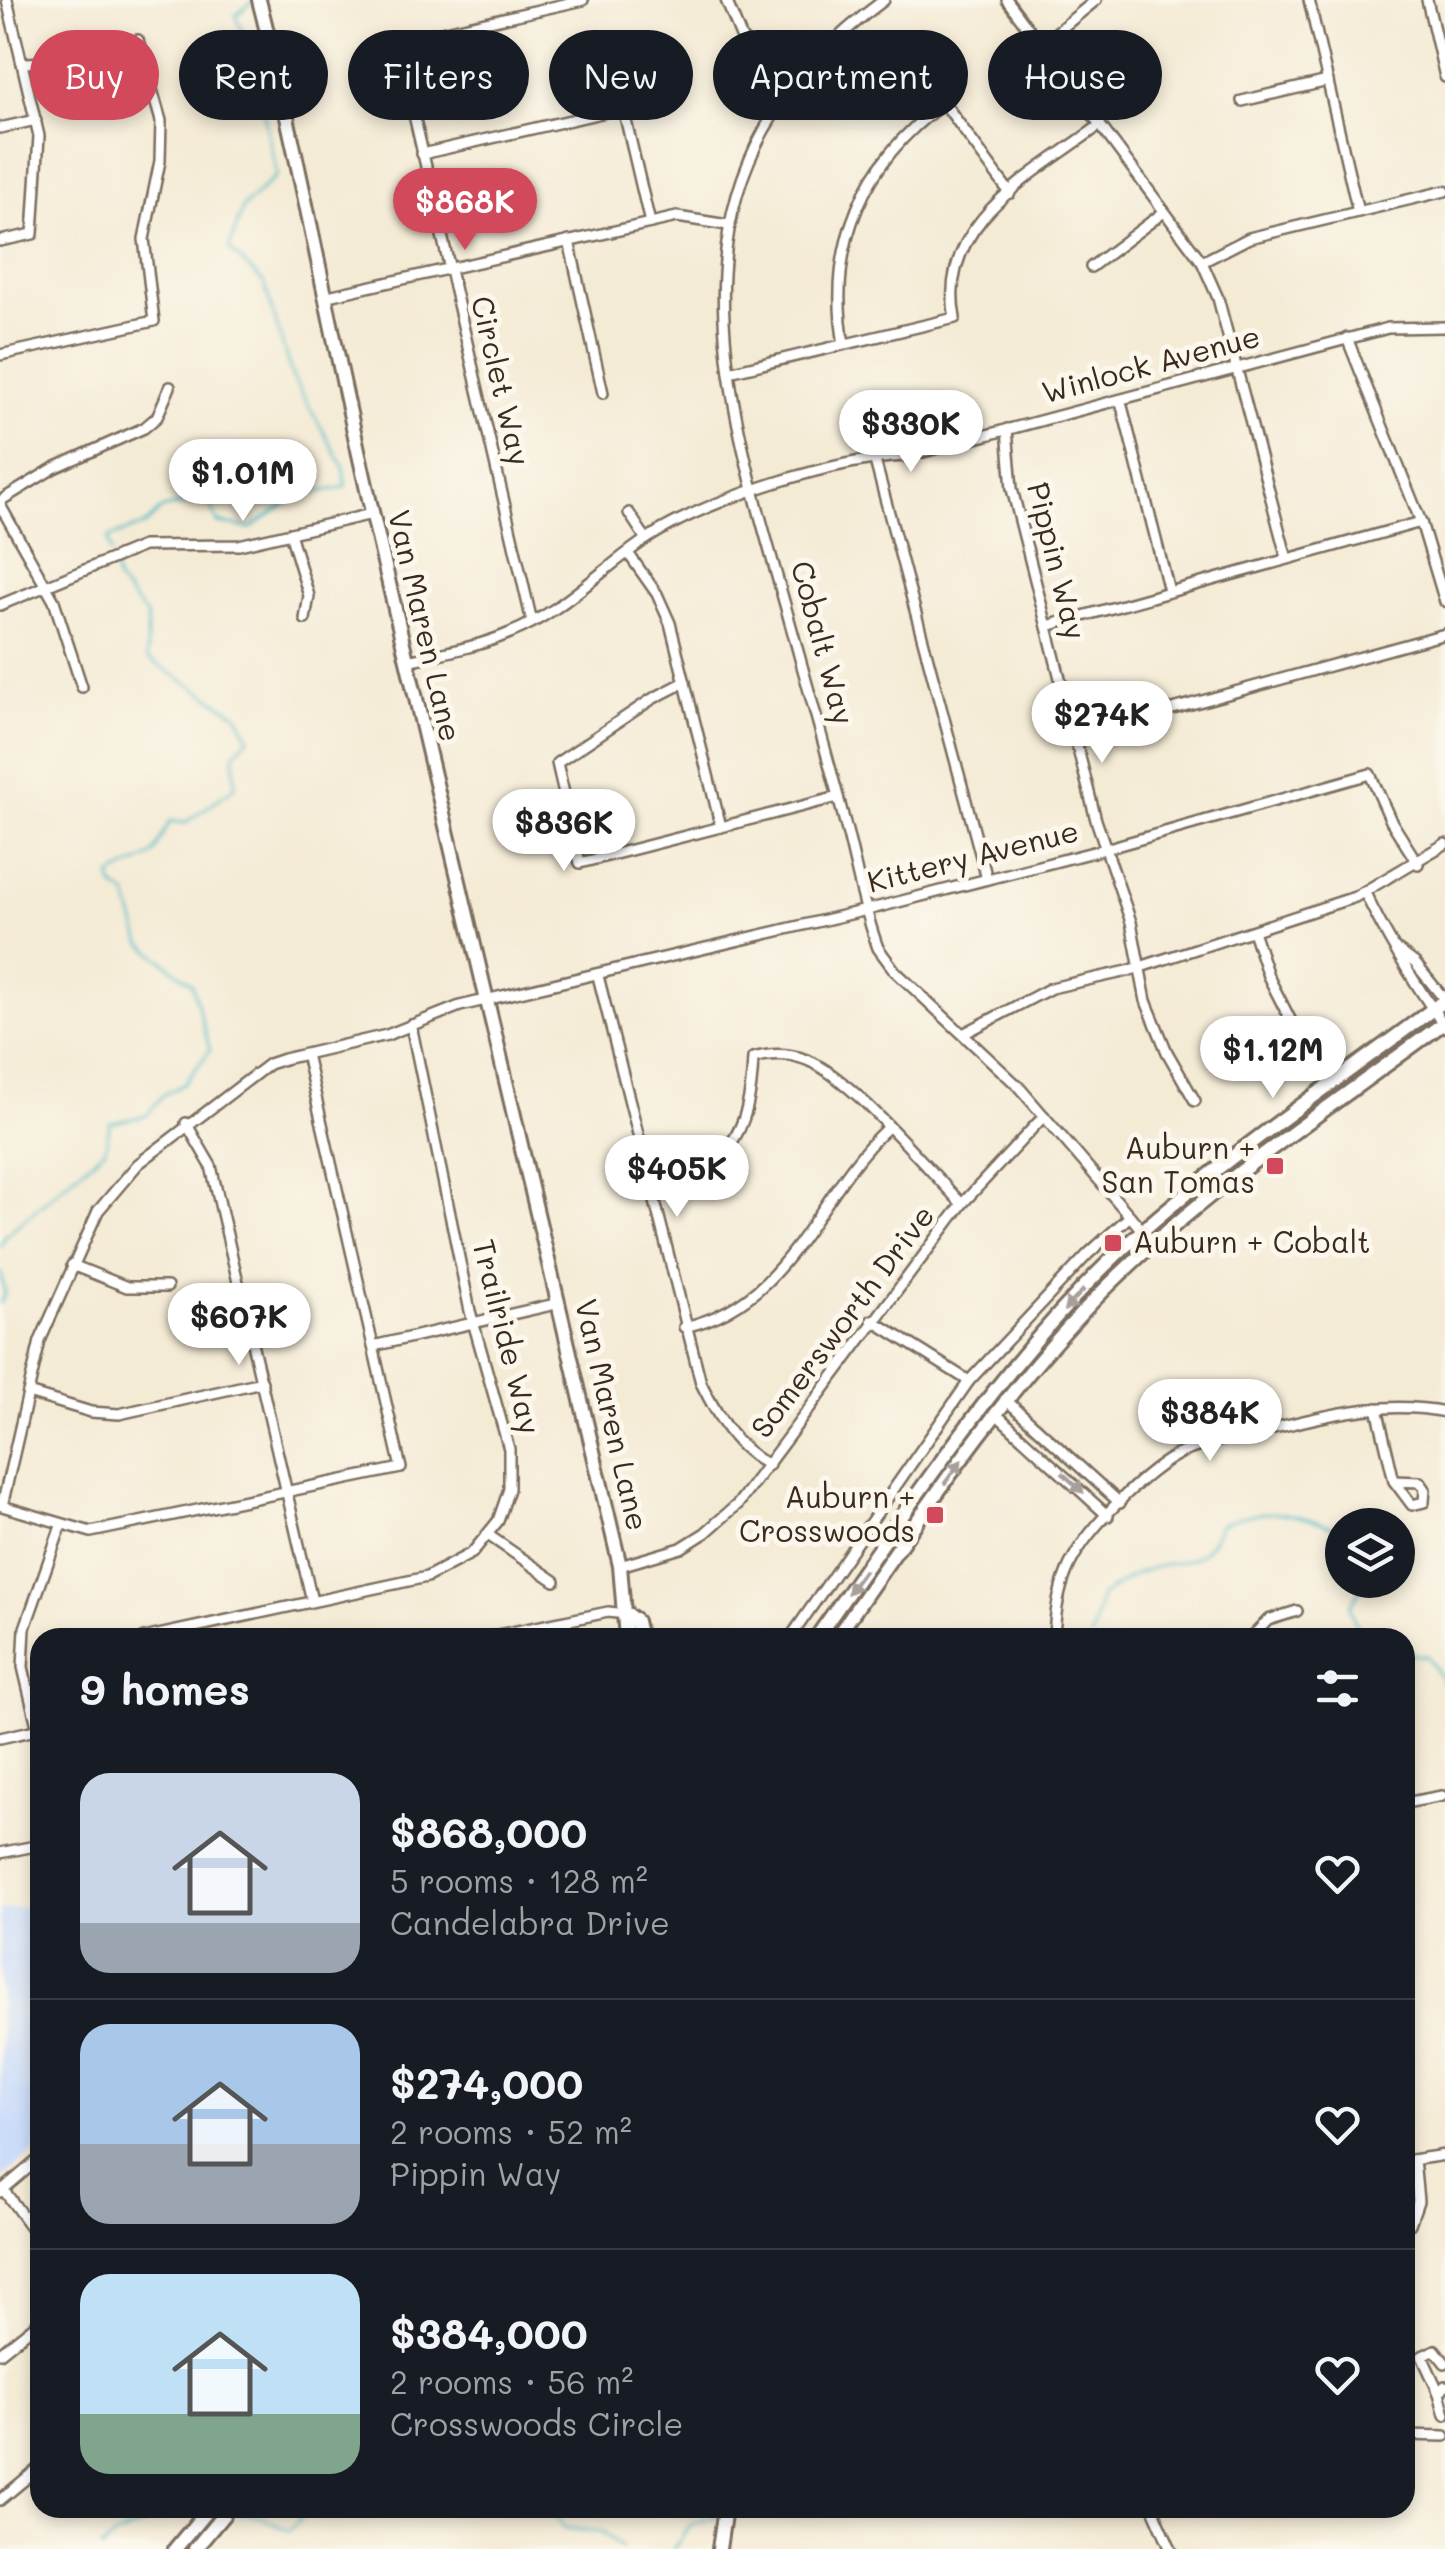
<!DOCTYPE html>
<meta charset="utf-8">
<style>
:root{--surface:#171b24;--page:#242831;--text:#f1f3f6;--muted:#9ea1a6;--line:#363941;--accent:#d1495b}
body{margin:0;font-family:Mali,sans-serif;background:var(--page);color:var(--text);height:100vh;display:flex;flex-direction:column;font-size:38px;white-space:nowrap}
*{box-sizing:border-box;margin:0}
p{font-size:32px;color:var(--muted)}
.icon{flex:none;width:55px;height:55px;fill:none;stroke:currentColor;stroke-width:2;stroke-linecap:round;stroke-linejoin:round}
.map{position:relative;flex:1;overflow:hidden}
.drawer{position:absolute;left:30px;top:1628px;width:1385px;height:890px;display:flex;flex-direction:column;background:var(--surface);border-radius:30px;box-shadow:0 5px 15px #0003}
.drawer>*{flex:none}
.top-card{position:absolute;left:30px;top:30px;width:1385px;height:90px;display:flex;gap:20px}
.controls{position:absolute;left:1325px;top:1508px;display:grid;gap:20px}
.controls a{display:grid;place-items:center;width:90px;height:90px;border-radius:50%;background:var(--surface);box-shadow:0 5px 15px #0003;font-size:50px}
.price{position:absolute;translate:-50% -85px;padding:0 22px;border-radius:35px;background:#fff;color:#222;font-size:32px;line-height:65px;filter:drop-shadow(0 2px 5px #0008)}
.price::after{content:'';position:absolute;left:50%;top:60px;width:30px;height:22px;margin-left:-15px;background:inherit;clip-path:polygon(0 0,100% 0,50% 100%)}
.price.selected{background:var(--accent);color:#fff}
ul{padding:0;list-style:none}
li{display:flex;align-items:center;gap:30px;height:250px;padding:0 50px}
li+li{border-top:2px solid var(--line)}
li span{display:grid;place-items:center;flex:none;width:280px;height:200px;border-radius:30px;color:#555}
li>.icon{margin-inline-start:auto}
span .icon{width:120px;height:120px;fill:#fffc;stroke-width:1}
li b{font-size:42px}
h2{display:flex;justify-content:space-between;align-items:center;height:120px;padding:0 50px;font-size:42px}
.tag{padding:0 35px;border-radius:45px;background:var(--surface);box-shadow:0 5px 15px #0003;font-size:35px;line-height:90px}
.tag.selected{background:var(--accent);color:#fff}
.map>svg:first-child{display:block}
</style>
<div class="map">
<svg width="1445" height="2549" viewBox="0 0 1445 2549">
<rect width="100%" height="100%" fill="#fbf7ec"/>
<filter id="ink" filterUnits="userSpaceOnUse"><feTurbulence type="fractalNoise" baseFrequency=".01" numOctaves="2"/><feDisplacementMap in="SourceGraphic" scale="20" xChannelSelector="R" yChannelSelector="G"/><feConvolveMatrix kernelMatrix="1 2 1 2 8 2 1 2 1" color-interpolation-filters="sRGB"/></filter>
<filter id="wash" filterUnits="userSpaceOnUse"><feTurbulence type="fractalNoise" baseFrequency=".0048" numOctaves="4" result="noise"/><feDisplacementMap in="SourceGraphic" scale="40" xChannelSelector="R" yChannelSelector="G"/><feGaussianBlur stdDeviation="2.25" result="paint"/><feColorMatrix in="noise" values="0 0 0 0 0 0 0 0 0 0 0 0 0 0 0 0 0 1.4 0 .05"/><feComposite in="paint" operator="in"/></filter>
<g filter="url(#wash)">
<rect width="100%" height="100%" fill="#f4ebd5"/>
<path fill="#cbdcf9" d="M26 1906 40 1975V2147L0 2179V1911Z"/>
<g fill="none" stroke-linecap="round" stroke-linejoin="round">
<g stroke="#4dbac7" stroke-width="2.5">
<path d="M111 553 108 538 145 525 162 509 208 499 218 523 251 528 297 496 346 487 343 466 292 376 264 283 229 249 243 207 277 175 250 51 236 15 254 1"/>
<path d="M0 1247 5 1236 105 1149 110 1123 146 1116 163 1095 184 1084 210 1050 192 984 141 943 127 895 113 886 111 876 153 855 170 821 185 823 235 787 234 754 249 737 237 714 147 658V616L117 581 113 561"/>
<path d="M0 1272 5 1293 0 1303"/>
<path d="M1091 1638 1101 1596C1114 1588 1128 1576 1143 1571 1181 1557 1203 1570 1220 1524 1269 1505 1294 1513 1342 1530"/>
<path d="M1360 1638 1350 1606 1367 1580"/>
<path d="M1405 1654 1427 1656 1445 1685"/>
<path d="M550 2508 565 2528 603 2532 623 2549"/>
<path d="M234 2512 257 2515 289 2531 308 2508"/>
<path d="M730 2512 743 2508"/>
<path d="M102 2549 115 2537 180 2508"/>
<path d="M673 2549 692 2524 718 2516"/>
</g>
</g>
</g>
<g filter="url(#ink)">
<g fill="none" stroke-linecap="round" stroke-linejoin="round">
<defs>
<g id="minor">
<path d="M726 0 742 39 792 85"/>
<path d="M884 0C636 182 732 408 799 655 815 713 832 772 847 831 857 870 864 910 878 948L895 971 1018 1086 1154 1244"/>
<path d="M1007 0 1202 262 1218 298 1287 559"/>
<path d="M1309 0 1358 212"/>
<path d="M1427 0 1445 77"/>
<path d="M1041 45 1096 0"/>
<path d="M1242 101 1328 81"/>
<path d="M0 128 36 120"/>
<path d="M422 154 623 108 650 223"/>
<path d="M0 241 33 234 39 136 7 0"/>
<path d="M569 241 603 393"/>
<path d="M1202 262 1249 238 1445 191"/>
<path d="M1091 267 1164 212"/>
<path d="M328 296 677 217 728 225"/>
<path d="M1347 338 1421 522 1445 602"/>
<path d="M844 344C827 246 863 161 944 103L1010 193"/>
<path d="M0 355 154 321 144 239 160 161 161 121 138 40 59 62 22 63"/>
<path d="M729 372 955 318C936 222 1035 174 1100 125"/>
<path d="M1121 402 1169 591"/>
<path d="M1007 429 1012 489 1096 820 1131 922 1146 1001 1167 1052 1195 1101"/>
<path d="M874 457 987 879"/>
<path d="M0 501 54 468 144 428 157 417 170 387"/>
<path d="M0 505 54 601 82 687"/>
<path d="M629 513 646 539"/>
<path d="M290 533 309 596 305 619"/>
<path d="M628 553 657 594 670 623 721 827"/>
<path d="M0 605 143 546 239 545 372 514"/>
<path d="M532 622 397 42 583 0"/>
<path d="M1047 626 1421 522"/>
<path d="M407 661C442 653 478 647 510 633 563 612 602 568 648 538 709 499 836 458 908 456L1388 328 1445 327"/>
<path d="M685 682 652 699 557 763 580 863 838 797"/>
<path d="M1075 736 1445 634"/>
<path d="M1365 893C1388 941 1415 984 1445 1027"/>
<path d="M1253 931 1268 976 1293 1025"/>
<path d="M1399 951 1415 963 1445 1000"/>
<path d="M598 976 701 1383C717 1415 735 1449 769 1465"/>
<path d="M965 1033 1051 988 1128 971 1355 897 1445 844"/>
<path d="M306 1054 401 1468 91 1532 2 1506 40 1341 98 1211 138 1164 269 1064 284 1059 387 1035 460 1006 867 910 1105 849 1370 774 1391 821 1418 864"/>
<path d="M186 1123 211 1166 312 1601"/>
<path d="M650 1189C728 1169 750 1136 753 1058 771 1053 789 1053 807 1060 851 1077 926 1167 962 1204"/>
<path d="M72 1265 127 1287H167"/>
<path d="M872 1320 969 1381"/>
<path d="M684 1327C792 1303 814 1196 887 1128"/>
<path d="M373 1346 560 1303"/>
<path d="M28 1393 91 1412 119 1414 262 1382"/>
<path d="M1005 1399 1120 1503"/>
<path d="M1377 1408 1394 1481"/>
<path d="M995 1413 1108 1516"/>
<path d="M1394 1481 1420 1482 1425 1489 1424 1502 1412 1505Z"/>
<path d="M488 1535 555 1581"/>
<path d="M620 1566 681 1548 705 1533 738 1504 962 1204 1044 1116"/>
<path d="M144 1638 427 1577 472 1553 498 1521 509 1489V1449L470 1311 411 1025"/>
<path d="M483 1638 608 1612 626 1614"/>
<path d="M790 1638 969 1381 1088 1254 1130 1216"/>
<path d="M1054 1638C1055 1614 1058 1592 1067 1571 1082 1533 1147 1468 1183 1452 1216 1439 1253 1433 1287 1425 1339 1412 1391 1401 1445 1412"/>
<path d="M1251 1638 1268 1620 1297 1611"/>
<path d="M38 1730 23 1667 25 1628 61 1526"/>
<path d="M0 1738 40 1729"/>
<path d="M1405 1803 1442 1796"/>
<path d="M0 1853 40 1845"/>
<path d="M1405 2161 1445 2155"/>
<path d="M3 2189 40 2240"/>
<path d="M0 2192 40 2158"/>
<path d="M1410 2224 1418 2201 1414 2160"/>
<path d="M0 2353 40 2321"/>
<path d="M1445 2363 1435 2350 1422 2356 1439 2393 1445 2386"/>
<path d="M1439 2393 1445 2415"/>
<path d="M1405 2435 1445 2436"/>
<path d="M0 2500 40 2467"/>
<path d="M1153 2508 1171 2549"/>
</g>
<g id="secondary">
<path d="M259 0C303 172 333 347 374 520 455 869 540 1217 620 1566L626 1638"/>
<path d="M626 1614 636 1621 640 1638"/>
<path d="M816 1638C917 1497 1012 1346 1143 1230 1238 1147 1344 1076 1445 1000"/>
<path d="M836 1638C920 1517 1001 1393 1105 1289 1207 1187 1330 1108 1445 1022"/>
<path d="M175 2549 209 2508"/>
<path d="M195 2549 229 2508"/>
<path d="M719 2549 725 2508"/>
</g>
</defs>
<use href="#minor" stroke="#7c6e5e" stroke-width="14"/>
<use href="#secondary" stroke="#7c6e5e" stroke-width="18"/>
<use href="#minor" stroke="#fff" stroke-width="9"/>
<use href="#secondary" stroke="#fff" stroke-width="12"/>
</g>
<defs><path id="oneway-solid" d="M-6-.8H1V-3.2L6.5 0L1 3.2V.8H-6Z" transform="scale(2.5)"/></defs>
<g fill="#a79f9a">
<use href="#oneway-solid" transform="translate(1074 1300) rotate(133)"/>
<use href="#oneway-solid" transform="translate(953 1472) rotate(-54)"/>
<use href="#oneway-solid" transform="translate(1073 1483) rotate(43)"/>
<use href="#oneway-solid" transform="translate(856 1582) rotate(126)"/>
</g>
</g>
<g fill="#d1495b" stroke="#fbf7ec" stroke-width="4">
<rect x="1265" y="1156" width="20" height="20" rx="5"/>
<rect x="1103" y="1233" width="20" height="20" rx="5"/>
<rect x="925" y="1505" width="20" height="20" rx="5"/>
</g>
<g text-anchor="middle" stroke-width="10" stroke-linejoin="round" paint-order="stroke">
<g font-size="30" fill="#3b2a1e" stroke="#fbf7ec">
<text transform="translate(1151 365) rotate(-15)" y="10">Winlock Avenue</text>
<text transform="translate(500 381) rotate(77)" y="10">Circlet Way</text>
<text transform="translate(1056 561) rotate(76)" y="10">Pippin Way</text>
<text transform="translate(424 626) rotate(77)" y="10">Van Maren Lane</text>
<text transform="translate(822 643) rotate(75)" y="10">Cobalt Way</text>
<text transform="translate(973 857) rotate(-14)" y="10">Kittery Avenue</text>
<text transform="translate(843 1322) rotate(-53)" y="10">Somersworth Drive</text>
<text transform="translate(506 1337) rotate(76)" y="10">Trailride Way</text>
<text transform="translate(611 1415) rotate(77)" y="10">Van Maren Lane</text>
</g>
<g font-size="30" fill="#3b2a1e" stroke="#fbf7ec" text-anchor="end">
<text x="1255" y="1159">Auburn +<tspan x="1255" dy="34">San Tomas</tspan></text>
<text x="1133" y="1253" text-anchor="start">Auburn + Cobalt</text>
<text x="915" y="1508">Auburn +<tspan x="915" dy="34">Crosswoods</tspan></text>
</g>
</g>
</svg>
<div class="controls">
<a><svg class="icon" aria-label="layers" viewBox="0 0 24 24"><path d="M12 4l9 5-9 5-9-5zM3 14l9 5 9-5"/></svg></a>
</div>
<b class="price selected" style="left:465px;top:253px">$868K</b>
<b class="price" style="left:911px;top:475px">$330K</b>
<b class="price" style="left:243px;top:524px">$1.01M</b>
<b class="price" style="left:1102px;top:766px">$274K</b>
<b class="price" style="left:564px;top:874px">$836K</b>
<b class="price" style="left:1273px;top:1101px">$1.12M</b>
<b class="price" style="left:677px;top:1220px">$405K</b>
<b class="price" style="left:239px;top:1368px">$607K</b>
<b class="price" style="left:1210px;top:1464px">$384K</b>
<div class="top-card">
<a class="tag selected">Buy</a>
<a class="tag">Rent</a>
<a class="tag">Filters</a>
<a class="tag">New</a>
<a class="tag">Apartment</a>
<a class="tag">House</a>
</div>
<section class="drawer">
<h2>9 homes<svg class="icon" aria-label="filters" viewBox="0 0 24 24"><path d="M4 7h16M4 17h16"/><circle cx="9" cy="7" r="2"/><circle cx="15" cy="17" r="2"/></svg></h2>
<ul>
<li><span style="background:linear-gradient(#c9d6e8 75%,#9aa5b1 0)"><svg class="icon" aria-label="home" viewBox="0 0 24 24"><path d="M3 11l9-7 9 7M6 9v11h12V9"/></svg></span><div><b>$868,000</b><p>5 rooms · 128 m²</p><p>Candelabra Drive</p></div><svg class="icon" aria-label="heart" viewBox="0 0 24 24"><path d="M12 20l-8-8c-3-5 5-10 8-4 3-6 11-1 8 4z"/></svg></li>
<li><span style="background:linear-gradient(#a9c7e8 60%,#9aa5b1 0)"><svg class="icon" aria-label="home" viewBox="0 0 24 24"><path d="M3 11l9-7 9 7M6 9v11h12V9"/></svg></span><div><b>$274,000</b><p>2 rooms · 52 m²</p><p>Pippin Way</p></div><svg class="icon" aria-label="heart" viewBox="0 0 24 24"><path d="M12 20l-8-8c-3-5 5-10 8-4 3-6 11-1 8 4z"/></svg></li>
<li><span style="background:linear-gradient(#bfe0f5 70%,#7fa58c 0)"><svg class="icon" aria-label="home" viewBox="0 0 24 24"><path d="M3 11l9-7 9 7M6 9v11h12V9"/></svg></span><div><b>$384,000</b><p>2 rooms · 56 m²</p><p>Crosswoods Circle</p></div><svg class="icon" aria-label="heart" viewBox="0 0 24 24"><path d="M12 20l-8-8c-3-5 5-10 8-4 3-6 11-1 8 4z"/></svg></li>
</ul>
</section>
</div>
